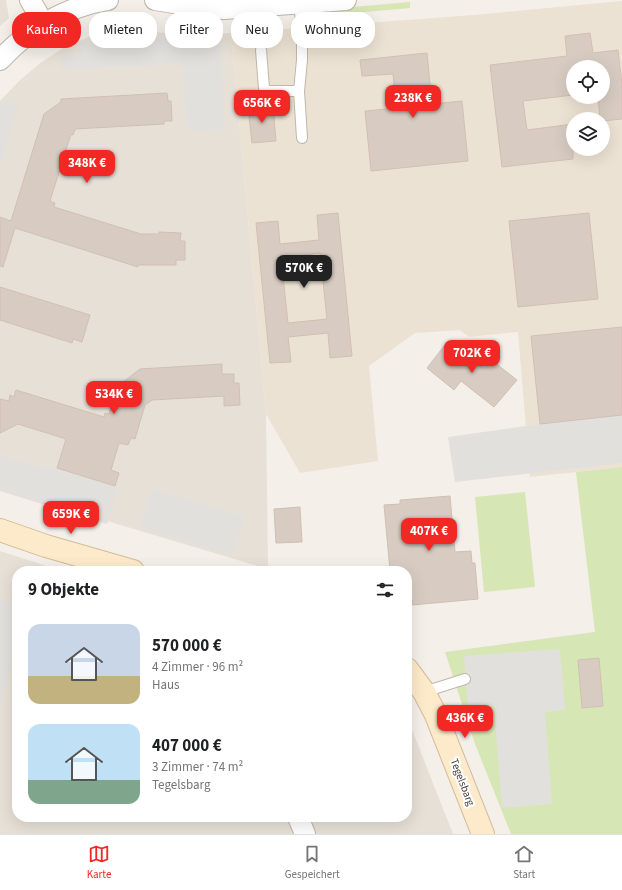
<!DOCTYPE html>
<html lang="de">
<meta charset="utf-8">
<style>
:root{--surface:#fff;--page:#f2f2f2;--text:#202124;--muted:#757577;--line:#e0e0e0;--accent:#f12823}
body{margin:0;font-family:"Source Sans 3",sans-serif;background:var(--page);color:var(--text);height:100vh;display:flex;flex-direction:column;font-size:15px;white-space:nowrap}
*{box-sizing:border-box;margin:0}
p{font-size:13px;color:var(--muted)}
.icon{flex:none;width:22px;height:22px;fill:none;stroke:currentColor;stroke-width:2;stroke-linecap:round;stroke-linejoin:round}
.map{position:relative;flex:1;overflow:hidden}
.side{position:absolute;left:12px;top:566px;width:400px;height:256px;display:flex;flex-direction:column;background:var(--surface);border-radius:16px;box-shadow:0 4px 16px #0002}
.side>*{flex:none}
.hud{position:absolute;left:12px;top:12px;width:400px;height:36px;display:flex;gap:8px}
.tools{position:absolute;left:566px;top:60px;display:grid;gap:8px}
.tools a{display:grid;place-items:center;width:44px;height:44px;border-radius:50%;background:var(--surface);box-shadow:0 4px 16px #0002;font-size:20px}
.price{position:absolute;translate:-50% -34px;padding:0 9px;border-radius:8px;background:var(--accent);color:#fff;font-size:13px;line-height:26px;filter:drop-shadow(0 1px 2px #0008)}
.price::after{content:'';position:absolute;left:50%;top:24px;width:12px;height:9px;margin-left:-6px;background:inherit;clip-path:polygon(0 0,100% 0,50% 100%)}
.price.on{background:#222;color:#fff}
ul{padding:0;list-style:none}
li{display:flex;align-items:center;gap:12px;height:100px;padding:0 16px}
li span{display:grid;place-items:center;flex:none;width:112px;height:80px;border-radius:12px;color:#555}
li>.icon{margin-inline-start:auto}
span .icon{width:48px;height:48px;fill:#fffc;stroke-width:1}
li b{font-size:17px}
h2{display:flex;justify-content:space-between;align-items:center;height:48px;padding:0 16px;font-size:17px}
.pill{padding:0 14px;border-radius:16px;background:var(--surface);box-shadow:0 4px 16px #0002;font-size:14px;line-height:36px}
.pill.on{background:var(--accent);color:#fff}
.tab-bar{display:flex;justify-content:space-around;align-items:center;height:56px;border-top:1px solid var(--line);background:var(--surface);font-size:11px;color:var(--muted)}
.tab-bar a{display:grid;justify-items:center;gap:2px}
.tab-bar .on{color:var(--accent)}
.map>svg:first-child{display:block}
</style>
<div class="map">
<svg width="622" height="834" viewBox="0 0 622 834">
<rect width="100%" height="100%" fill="#f4efe9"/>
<g fill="#e7e0d7">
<path d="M0 0H6L9 18 0 26Z"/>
<path d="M140 31 193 35 231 33 266 414 268 569 0 489V101L19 81 39 64 63 48 89 37 114 32Z"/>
<path d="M0 551 62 571H17V817H407V719L409 722 453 834H0Z"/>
</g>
<path fill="#ece2d3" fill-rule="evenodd" d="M622 1V467L530 477 518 332 469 337 460 330 415 333 369 366 378 461 300 473 266 414 231 33 474 15ZM573 67H603V97H573ZM573 119H603V149H573Z"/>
<g fill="#d6e6b4">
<path d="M410 2V8L319 16 318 10Z"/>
<path d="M622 467V834H511L475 744 445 652 595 632 576 472Z"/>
<path d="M525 492 535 587 484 592 475 497Z"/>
</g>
<g fill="#e2e0dd">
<path d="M195 36H207V43H221L225 129 187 131 183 64 61 70V57L79 56 78 43 183 38 184 49H195Z"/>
<path d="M6 100 19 104 0 167V106Z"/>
<path d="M622 415V463L455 482 448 437 540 424Z"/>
<path d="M0 455 44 469 46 465 118 487 107 524 0 491Z"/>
<path d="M153 489 245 517 232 556 140 527Z"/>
<path d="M0 600 17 605V647L0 703Z"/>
<path d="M560 649 565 710 545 712 552 804 502 808 494 706 468 708 464 656Z"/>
</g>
<g fill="#d8ccc2" stroke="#d0c0b2" fill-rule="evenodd">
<path d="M590 33 593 53 618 50 622 85V119L603 121V119H600L598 97H603V67H573V95L523 101 527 130 573 124V159L502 167 490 65 567 56 565 36Z"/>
<path d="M427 53 432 104 462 101 468 161 371 171 365 111 396 108 393 74 362 76 360 60Z"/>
<path d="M167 93 168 101H171L172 121H164V124L75 129 73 135 71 134 50 201 55 203 54 207 141 234H159V232L181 233 180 241H185V260H176V265H138V267L15 228 3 267 0 266V217L11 221 44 114 61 102V99Z"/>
<path d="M273 106 276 141 252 143 248 108Z"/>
<path d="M338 213 352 356 330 358 328 333 288 337 291 362 270 363 256 223 278 221 280 244 319 240 317 215ZM320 253 327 319 288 323 281 258Z"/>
<path d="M589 213 598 299 518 307 509 221Z"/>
<path d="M0 287 90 315 82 342 73 339 72 343 0 320Z"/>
<path d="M622 327V415L540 424 531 336Z"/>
<path d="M448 341 481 367 489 358 517 380 494 407 461 381 454 390 427 368Z"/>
<path d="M222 364V374H234V383H239L240 405 224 406V396L152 400 145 405 135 439 131 438 128 445 119 443 111 470 119 473 115 486 57 468 66 439 18 424 0 433V399L9 401 10 395 14 397 16 390 104 417 105 413 109 414 118 386 140 369Z"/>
<path d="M450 496 455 552 471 551 472 563H475L478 599 412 605V600L407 601V571H390L384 505 400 504V500Z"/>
<path d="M300 507 302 542 276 543 274 509Z"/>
<path d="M599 658 603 706 582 708 578 660Z"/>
</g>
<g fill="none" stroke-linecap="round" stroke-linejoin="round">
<defs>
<g id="lane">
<path d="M299 3 302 31V60L299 91 302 138"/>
<path d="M261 50 264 88 268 91H299"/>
<path d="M424 692 465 679"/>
</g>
<g id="street">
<path d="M30 0 44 24"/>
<path d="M155 0 199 7 224 9 346 0"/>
<path d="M0 60C29 29 66 7 108 0"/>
<path d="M298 817 305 834"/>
</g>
<g id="secondary">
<path d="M0 530 46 546 133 571"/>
<path d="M407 669 424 692 436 715 483 834"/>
</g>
</defs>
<use href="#lane" stroke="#bfb6ac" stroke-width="12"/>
<use href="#street" stroke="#bfb6ac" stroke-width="22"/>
<use href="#secondary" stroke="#d2bc9a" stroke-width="24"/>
<use href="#lane" stroke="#fff" stroke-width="10"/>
<use href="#street" stroke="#fff" stroke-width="20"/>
<use href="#secondary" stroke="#fceaca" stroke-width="22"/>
</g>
<g text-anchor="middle" stroke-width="4" stroke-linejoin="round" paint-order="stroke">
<g font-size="11" fill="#473f38" stroke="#fff">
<text transform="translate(463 782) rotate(69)" y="4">Tegelsbarg</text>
</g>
</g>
</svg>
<div class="tools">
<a><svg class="icon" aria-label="locate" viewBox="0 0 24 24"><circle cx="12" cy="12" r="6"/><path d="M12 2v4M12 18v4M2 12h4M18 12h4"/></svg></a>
<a><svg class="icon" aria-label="layers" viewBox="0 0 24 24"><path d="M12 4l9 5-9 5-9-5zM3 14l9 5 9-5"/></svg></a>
</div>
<b class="price" style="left:413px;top:119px">238K €</b>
<b class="price" style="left:262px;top:124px">656K €</b>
<b class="price" style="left:87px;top:184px">348K €</b>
<b class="price on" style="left:304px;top:289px">570K €</b>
<b class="price" style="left:472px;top:374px">702K €</b>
<b class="price" style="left:114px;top:415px">534K €</b>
<b class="price" style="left:71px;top:535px">659K €</b>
<b class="price" style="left:429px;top:552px">407K €</b>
<b class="price" style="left:465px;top:739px">436K €</b>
<div class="hud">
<a class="pill on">Kaufen</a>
<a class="pill">Mieten</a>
<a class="pill">Filter</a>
<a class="pill">Neu</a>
<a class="pill">Wohnung</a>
</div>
<section class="side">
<h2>9 Objekte<svg class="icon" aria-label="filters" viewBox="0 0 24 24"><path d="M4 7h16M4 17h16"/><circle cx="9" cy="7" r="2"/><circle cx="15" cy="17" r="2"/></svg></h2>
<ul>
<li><span style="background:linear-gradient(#c9d6e8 65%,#c2b280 0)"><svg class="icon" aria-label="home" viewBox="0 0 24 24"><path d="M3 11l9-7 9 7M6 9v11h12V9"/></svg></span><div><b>570 000 €</b><p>4 Zimmer · 96 m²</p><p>Haus</p></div></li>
<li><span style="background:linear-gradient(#bfe0f5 70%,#7fa58c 0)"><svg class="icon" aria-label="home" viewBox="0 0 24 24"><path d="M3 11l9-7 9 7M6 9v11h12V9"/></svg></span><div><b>407 000 €</b><p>3 Zimmer · 74 m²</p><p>Tegelsbarg</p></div></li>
</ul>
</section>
</div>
<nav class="tab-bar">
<a class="on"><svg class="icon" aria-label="map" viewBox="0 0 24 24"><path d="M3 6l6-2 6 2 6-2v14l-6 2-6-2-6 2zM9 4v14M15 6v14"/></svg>Karte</a>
<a><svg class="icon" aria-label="saved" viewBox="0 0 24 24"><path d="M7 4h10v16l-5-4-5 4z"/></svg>Gespeichert</a>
<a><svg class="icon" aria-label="home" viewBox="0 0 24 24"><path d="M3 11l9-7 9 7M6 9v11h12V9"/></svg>Start</a>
</nav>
